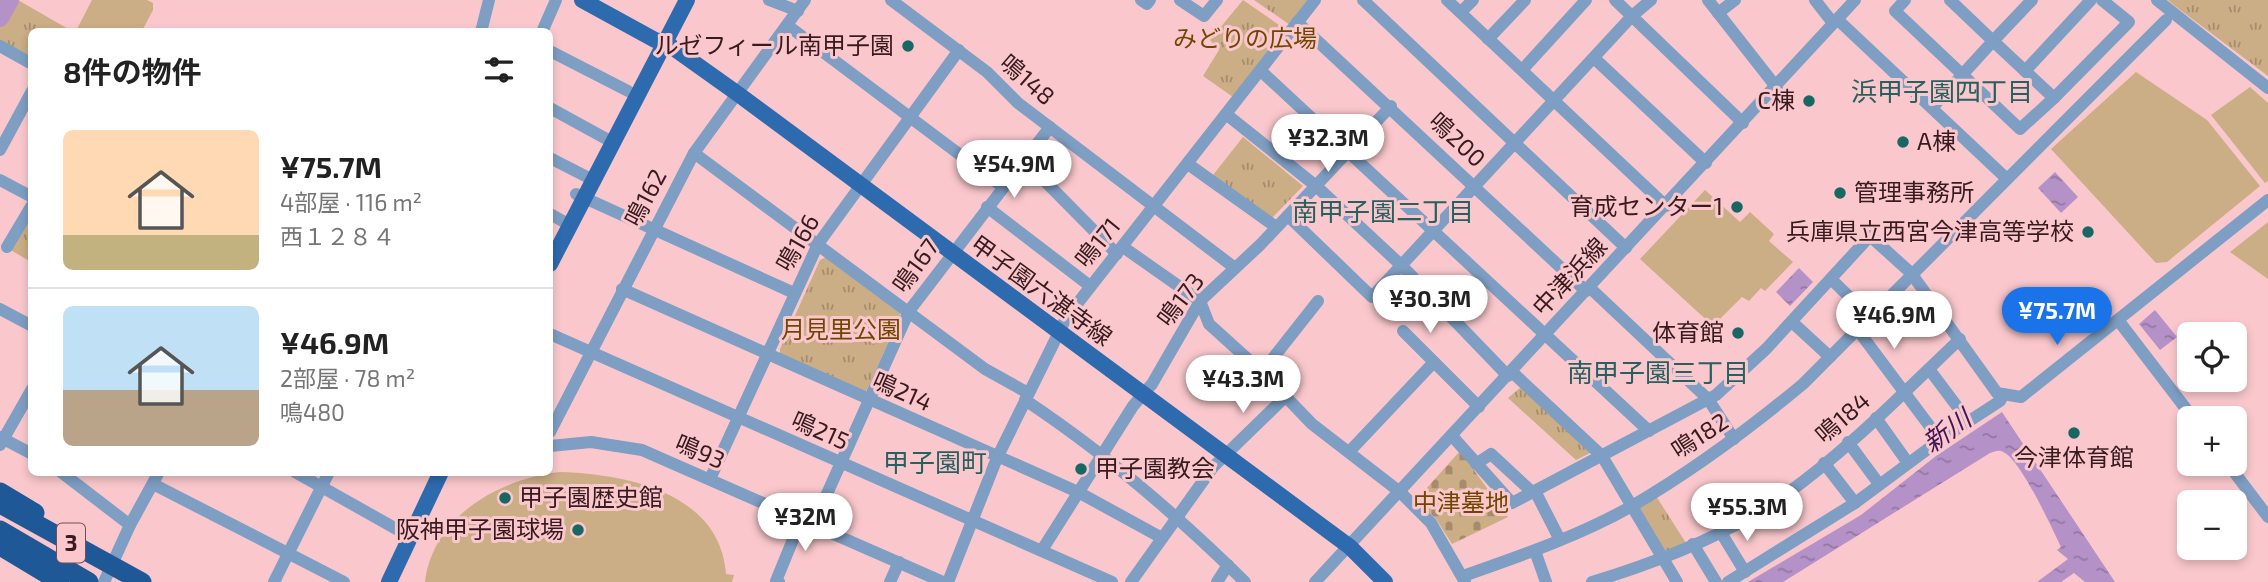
<!DOCTYPE html>
<html lang="ja">
<meta charset="utf-8">
<style>
:root{--surface:#fff;--page:#f6f6f6;--text:#222;--muted:#767676;--line:#e0e0e0;--accent:#1a73e8}
body{margin:0;font-family:"Exo 2","Noto Sans JP",sans-serif;background:var(--page);color:var(--text);height:100vh;display:flex;flex-direction:column;font-size:26px;white-space:nowrap}
*{box-sizing:border-box;margin:0}
p{font-size:23px;color:var(--muted)}
.icon{flex:none;width:38px;height:38px;fill:none;stroke:currentColor;stroke-width:2;stroke-linecap:round;stroke-linejoin:round}
.map{position:relative;flex:1;overflow:hidden}
.side{position:absolute;left:28px;top:28px;width:525px;height:448px;display:flex;flex-direction:column;background:var(--surface);border-radius:10px;box-shadow:0 4px 10px #0003}
.side>*{flex:none}
.buttons{position:absolute;left:2177px;top:322px;display:grid;gap:14px}
.buttons a{display:grid;place-items:center;width:70px;height:70px;border-radius:10px;background:var(--surface);box-shadow:0 4px 10px #0003;font-size:35px}
.price{position:absolute;translate:-50% -60px;padding:0 16px;border-radius:24px;background:#fff;color:#222;font-size:23px;line-height:46px;filter:drop-shadow(0 2px 4px #0008)}
.price::after{content:'';position:absolute;left:50%;top:42px;width:21px;height:16px;margin-left:-10px;background:inherit;clip-path:polygon(0 0,100% 0,50% 100%)}
.price.selected{background:var(--accent);color:#fff}
ul{padding:0;list-style:none}
li{display:flex;align-items:center;gap:21px;height:175px;padding:0 35px}
li+li{border-top:2px solid var(--line)}
li span{display:grid;place-items:center;flex:none;width:196px;height:140px;border-radius:10px;color:#555}
li>.icon{margin-inline-start:auto}
span .icon{width:84px;height:84px;fill:#fffc;stroke-width:1}
li b{font-size:30px}
h2{display:flex;justify-content:space-between;align-items:center;height:84px;padding:0 35px;font-size:30px}
.map>svg:first-child{display:block}
</style>
<div class="map">
<svg width="2268" height="582" viewBox="0 0 2268 582">
<defs>
<pattern id="cemetery-stones" width="16" height="16" patternUnits="userSpaceOnUse" patternTransform="scale(1.75)"><rect width="16" height="16" fill="#cbad86"/><path d="M2 7V4a2 2 0 0 1 4 0v3zM10 15v-3a2 2 0 0 1 4 0v3z" fill="#a68c6d"/></pattern>
<pattern id="park-tufts" width="24" height="20" patternUnits="userSpaceOnUse" patternTransform="scale(1.75)"><rect width="24" height="20" fill="#cbad86"/><path d="M3 7l-1-3M5 7V3M7 7l1-3M15 17l-1-3M17 17v-4M19 17l1-3" fill="none" stroke="#a68c6d"/></pattern>
<pattern id="water-ripples" width="26" height="14" patternUnits="userSpaceOnUse" patternTransform="scale(1.75)"><rect width="26" height="14" fill="#b491c7"/><path d="M2 4q2-2 4 0t4 0M15 11q2-2 4 0t4 0" fill="none" stroke="#9376a1"/></pattern>
</defs>
<rect width="100%" height="100%" fill="#fac8cc"/>
<g fill="#cbad86">
<path d="M92 0H147L153 3V10L142 31H76Z"/>
<path d="M2136 72 2207 120 2260 186 2167 262 2156 263 2051 149Z"/>
<path d="M2250 87 2268 103V181L2265 183 2211 115Z"/>
<path d="M1705 190 1740 222 1750 212 1774 234 1769 241 1793 262 1765 291 1761 288 1749 301 1742 297 1713 326 1640 259Z"/>
<path d="M2268 222V279L2230 252Z"/>
<path d="M560 472C625 474 720 492 726 574L734 575 732 582H425C433 516 499 479 560 472Z"/>
</g>
<path fill="url(#cemetery-stones)" d="M1460 451 1508 517 1452 544 1436 519 1416 500Z"/>
<g fill="url(#park-tufts)">
<path d="M0 0H18L70 30 32 32 31 59 0 41Z"/>
<path d="M1243 0 1285 29 1233 97 1203 76 1219 50 1210 40Z"/>
<path d="M1254 0H1308L1290 25Z"/>
<path d="M2168 0H2268V76L2175 6Z"/>
<path d="M1243 137 1303 186 1271 219 1213 175Z"/>
<path d="M31 208V262L9 249Z"/>
<path d="M826 257 899 310 900 316 867 390 862 393 780 356V349L820 260Z"/>
<path d="M1521 387 1592 452 1576 460 1508 398Z"/>
<path d="M1656 496 1686 543 1665 551 1639 512 1640 507Z"/>
</g>
<g fill="url(#water-ripples)">
<path d="M2055 172 2078 197 2061 213 2038 188Z"/>
<path d="M1799 268 1813 282 1790 306 1776 292Z"/>
<path d="M2155 310 2177 337 2160 350 2139 324Z"/>
<path d="M2002 412 2115 582H2085L2074 573 2061 582H2037L2068 559 2057 550 2061 547C2052 528 2022 463 2005 453 2000 449 1995 451 1990 453L1783 582H1748L1861 515 1936 456Z"/>
</g>
<g fill="none" stroke-linecap="round" stroke-linejoin="round">
<path stroke="#b491c7" stroke-width="18" d="M0 18 10 0"/>
<g stroke="#7e9ec3" stroke-width="12">
<path d="M769 0 798 11"/>
<path d="M891 0 987 72 1018 103 1235 268"/>
<path d="M1141 0 1147 4 1150 0"/>
<path d="M1180 0 1204 16 1217 0"/>
<path d="M1363 0 1626 248"/>
<path d="M1447 0 1666 206"/>
<path d="M1615 0 1743 123"/>
<path d="M1708 0 1777 88"/>
<path d="M1815 0 1833 23"/>
<path d="M1905 0 1895 11 2020 129 2054 98 1993 41 2032 0"/>
<path d="M2157 0 2268 88"/>
<path d="M1461 12 1473 0"/>
<path d="M1718 13 1735 0"/>
<path d="M1837 19 2007 179"/>
<path d="M1297 22 1586 291"/>
<path d="M787 25 1003 187"/>
<path d="M481 32 489 0"/>
<path d="M542 32 556 0"/>
<path d="M1488 39 1525 0"/>
<path d="M0 46 32 64"/>
<path d="M550 51 628 91"/>
<path d="M1594 58 1706 163"/>
<path d="M1523 69 1586 0"/>
<path d="M1261 71 1649 431"/>
<path d="M2025 71 2091 0"/>
<path d="M2054 98 2129 22 2102 0"/>
<path d="M550 108 612 142"/>
<path d="M1932 108 1993 41 1950 0"/>
<path d="M1226 114 1316 186 1402 266 1508 376"/>
<path d="M0 150 32 91"/>
<path d="M694 153 985 369 1028 393"/>
<path d="M550 158 593 180"/>
<path d="M1024 160 1117 254"/>
<path d="M1188 164 1276 227"/>
<path d="M0 180 32 197"/>
<path d="M576 194 794 293"/>
<path d="M987 207 1090 286"/>
<path d="M550 214 570 225"/>
<path d="M1288 216 1372 297 1632 16 1651 0"/>
<path d="M7 247 32 205"/>
<path d="M1123 247 1200 301 1209 324 1262 372 1312 424 1400 492 1431 523 1465 582"/>
<path d="M1831 279 1870 317"/>
<path d="M1589 287 1708 399 1734 439"/>
<path d="M622 289 1078 492 1162 538"/>
<path d="M0 309 32 326"/>
<path d="M2118 320 2193 418"/>
<path d="M1792 322 1830 357"/>
<path d="M1857 329 1940 440"/>
<path d="M1403 331 1479 407"/>
<path d="M550 334 1112 582"/>
<path d="M1929 369 1968 421"/>
<path d="M1262 372 1318 301"/>
<path d="M1512 372 1602 456 1677 582"/>
<path d="M1025 400C1105 453 1177 515 1245 582"/>
<path d="M1876 418 1908 463"/>
<path d="M550 432 694 153 805 0"/>
<path d="M0 437 32 454"/>
<path d="M1453 437 1512 503 1716 395 1766 349 1870 236 1911 273 1997 393 2021 397 2268 200"/>
<path d="M1848 442 1879 484"/>
<path d="M0 445 32 389"/>
<path d="M550 446 591 442 642 450 943 582"/>
<path d="M1349 452 1434 362"/>
<path d="M1824 463 1855 503"/>
<path d="M1476 464 1491 454 1532 492"/>
<path d="M2228 464 2268 517"/>
<path d="M61 472 130 525"/>
<path d="M295 472 400 531"/>
<path d="M710 479 818 244 959 50"/>
<path d="M153 484 344 582"/>
<path d="M1535 491 1560 540"/>
<path d="M813 525 909 311 1050 127"/>
<path d="M1720 531 1745 572"/>
<path d="M1693 544 1716 582"/>
<path d="M1042 550 1133 406 1152 384 1200 301 1260 245 1391 106"/>
<path d="M1535 551 1546 582"/>
<path d="M1463 576C1520 556 1579 536 1632 506 1692 471 1749 429 1803 384L2166 20"/>
<path d="M104 582 130 525 159 472"/>
<path d="M274 582 329 472"/>
<path d="M779 582 776 581 801 520"/>
<path d="M890 582 899 562"/>
<path d="M948 582 997 458 1066 318 1315 0"/>
<path d="M1131 582 1213 467 1285 397"/>
<path d="M1217 582 1228 565"/>
<path d="M1315 582 1855 0"/>
<path d="M1592 582C1658 562 1728 535 1785 495 1848 450 1904 392 1960 339"/>
<path d="M1728 582 1855 503 1940 440 2000 401 2003 395"/>
</g>
<g stroke="#2d6aae" stroke-width="16">
<path d="M582 0 655 40 665 42 738 94 1350 547 1385 582"/>
<path d="M550 264 687 0"/>
<path d="M389 582 441 472"/>
</g>
<g stroke="#1f5896" stroke-width="19">
<path d="M0 492 35 513"/>
<path d="M0 530 89 582"/>
<path d="M0 546 60 582"/>
</g>
<path stroke="#1f5896" stroke-width="19" d="M0 504 142 582"/>
</g>
<g fill="#196765" stroke="#fac8cc" stroke-width="2.5">
<circle cx="908" cy="46" r="7"/>
<circle cx="1809" cy="101" r="7"/>
<circle cx="1903" cy="142" r="7"/>
<circle cx="1840" cy="193" r="7"/>
<circle cx="1737" cy="207" r="7"/>
<circle cx="2088" cy="232" r="7"/>
<circle cx="1738" cy="333" r="7"/>
<circle cx="2074" cy="433" r="7"/>
<circle cx="1081" cy="469" r="7"/>
<circle cx="505" cy="498" r="7"/>
<circle cx="578" cy="530" r="7"/>
</g>
<g text-anchor="middle" stroke-width="6" stroke-linejoin="round" paint-order="stroke">
<rect fill="#fac8cc" stroke="#734f53" stroke-width="2" x="57" y="523.5" width="28" height="39" rx="5"/>
<g font-size="23" font-weight="bold" fill="#391b1f">
<text x="71" y="551">3</text>
</g>
<g font-size="24" fill="#6f4700" stroke="#fac8cc">
<text x="1245" y="47">みどりの広場</text>
<text x="841" y="338">月見里公園</text>
<text x="1461" y="511">中津墓地</text>
</g>
<g font-size="24" fill="#391b1f" stroke="#fac8cc" text-anchor="end">
<text x="894" y="54">ルゼフィール南甲子園</text>
<text x="1795" y="109">C棟</text>
<text x="1917" y="150" text-anchor="start">A棟</text>
<text x="1854" y="201" text-anchor="start">管理事務所</text>
<text x="1723" y="215">育成センター1</text>
<text x="2074" y="240">兵庫県立西宮今津高等学校</text>
<text x="1724" y="341">体育館</text>
<text x="2074" y="466" text-anchor="middle">今津体育館</text>
<text x="1095" y="477" text-anchor="start">甲子園教会</text>
<text x="519" y="506" text-anchor="start">甲子園歴史館</text>
<text x="564" y="538">阪神甲子園球場</text>
</g>
<g font-size="24" fill="#391b1f" stroke="#fac8cc">
<text transform="translate(1027 80) rotate(41)" y="8">鳴148</text>
<text transform="translate(1457 140) rotate(43)" y="8">鳴200</text>
<text transform="translate(646 198) rotate(-62)" y="8">鳴162</text>
<text transform="translate(798 243) rotate(-60)" y="8">鳴166</text>
<text transform="translate(1098 243) rotate(-51)" y="8">鳴171</text>
<text transform="translate(916 266) rotate(-54)" y="8">鳴167</text>
<text transform="translate(1570 277) rotate(-47)" y="8">中津浜線</text>
<text transform="translate(1041 291) rotate(36)" y="8">甲子園六湛寺線</text>
<text transform="translate(1181 300) rotate(-53)" y="8">鳴173</text>
<text transform="translate(902 392) rotate(24)" y="8">鳴214</text>
<text transform="translate(1843 418) rotate(-41)" y="8">鳴184</text>
<text transform="translate(820 431) rotate(24)" y="8">鳴215</text>
<text transform="translate(1700 436) rotate(-33)" y="8">鳴182</text>
<text transform="translate(700 452) rotate(23)" y="8">鳴93</text>
</g>
<g font-size="26" fill="#26605f" stroke="#fac8cc">
<text x="1942" y="101">浜甲子園四丁目</text>
<text x="1383" y="221">南甲子園二丁目</text>
<text x="1658" y="382">南甲子園三丁目</text>
<text x="935" y="472">甲子園町</text>
</g>
<g font-size="26" font-style="italic" fill="#421556" stroke="#fac8cc">
<text transform="translate(1947 431) rotate(-36)" y="9">新川</text>
</g>
</g>
</svg>
<div class="buttons">
<a><svg class="icon" aria-label="locate" viewBox="0 0 24 24"><circle cx="12" cy="12" r="6"/><path d="M12 2v4M12 18v4M2 12h4M18 12h4"/></svg></a>
<a>+</a>
<a>−</a>
</div>
<b class="price" style="left:1328px;top:174px">¥32.3M</b>
<b class="price" style="left:1014px;top:200px">¥54.9M</b>
<b class="price" style="left:1430px;top:335px">¥30.3M</b>
<b class="price selected" style="left:2057px;top:347px">¥75.7M</b>
<b class="price" style="left:1894px;top:351px">¥46.9M</b>
<b class="price" style="left:1243px;top:415px">¥43.3M</b>
<b class="price" style="left:1747px;top:543px">¥55.3M</b>
<b class="price" style="left:805px;top:553px">¥32M</b>
<section class="side">
<h2>8件の物件<svg class="icon" aria-label="filters" viewBox="0 0 24 24"><path d="M4 7h16M4 17h16"/><circle cx="9" cy="7" r="2"/><circle cx="15" cy="17" r="2"/></svg></h2>
<ul>
<li><span style="background:linear-gradient(#ffd9b3 75%,#c2b280 0)"><svg class="icon" aria-label="home" viewBox="0 0 24 24"><path d="M3 11l9-7 9 7M6 9v11h12V9"/></svg></span><div><b>¥75.7M</b><p>4部屋 · 116 m²</p><p>西１２８４</p></div></li>
<li><span style="background:linear-gradient(#bfe0f5 60%,#b9a48a 0)"><svg class="icon" aria-label="home" viewBox="0 0 24 24"><path d="M3 11l9-7 9 7M6 9v11h12V9"/></svg></span><div><b>¥46.9M</b><p>2部屋 · 78 m²</p><p>鳴480</p></div></li>
</ul>
</section>
</div>
